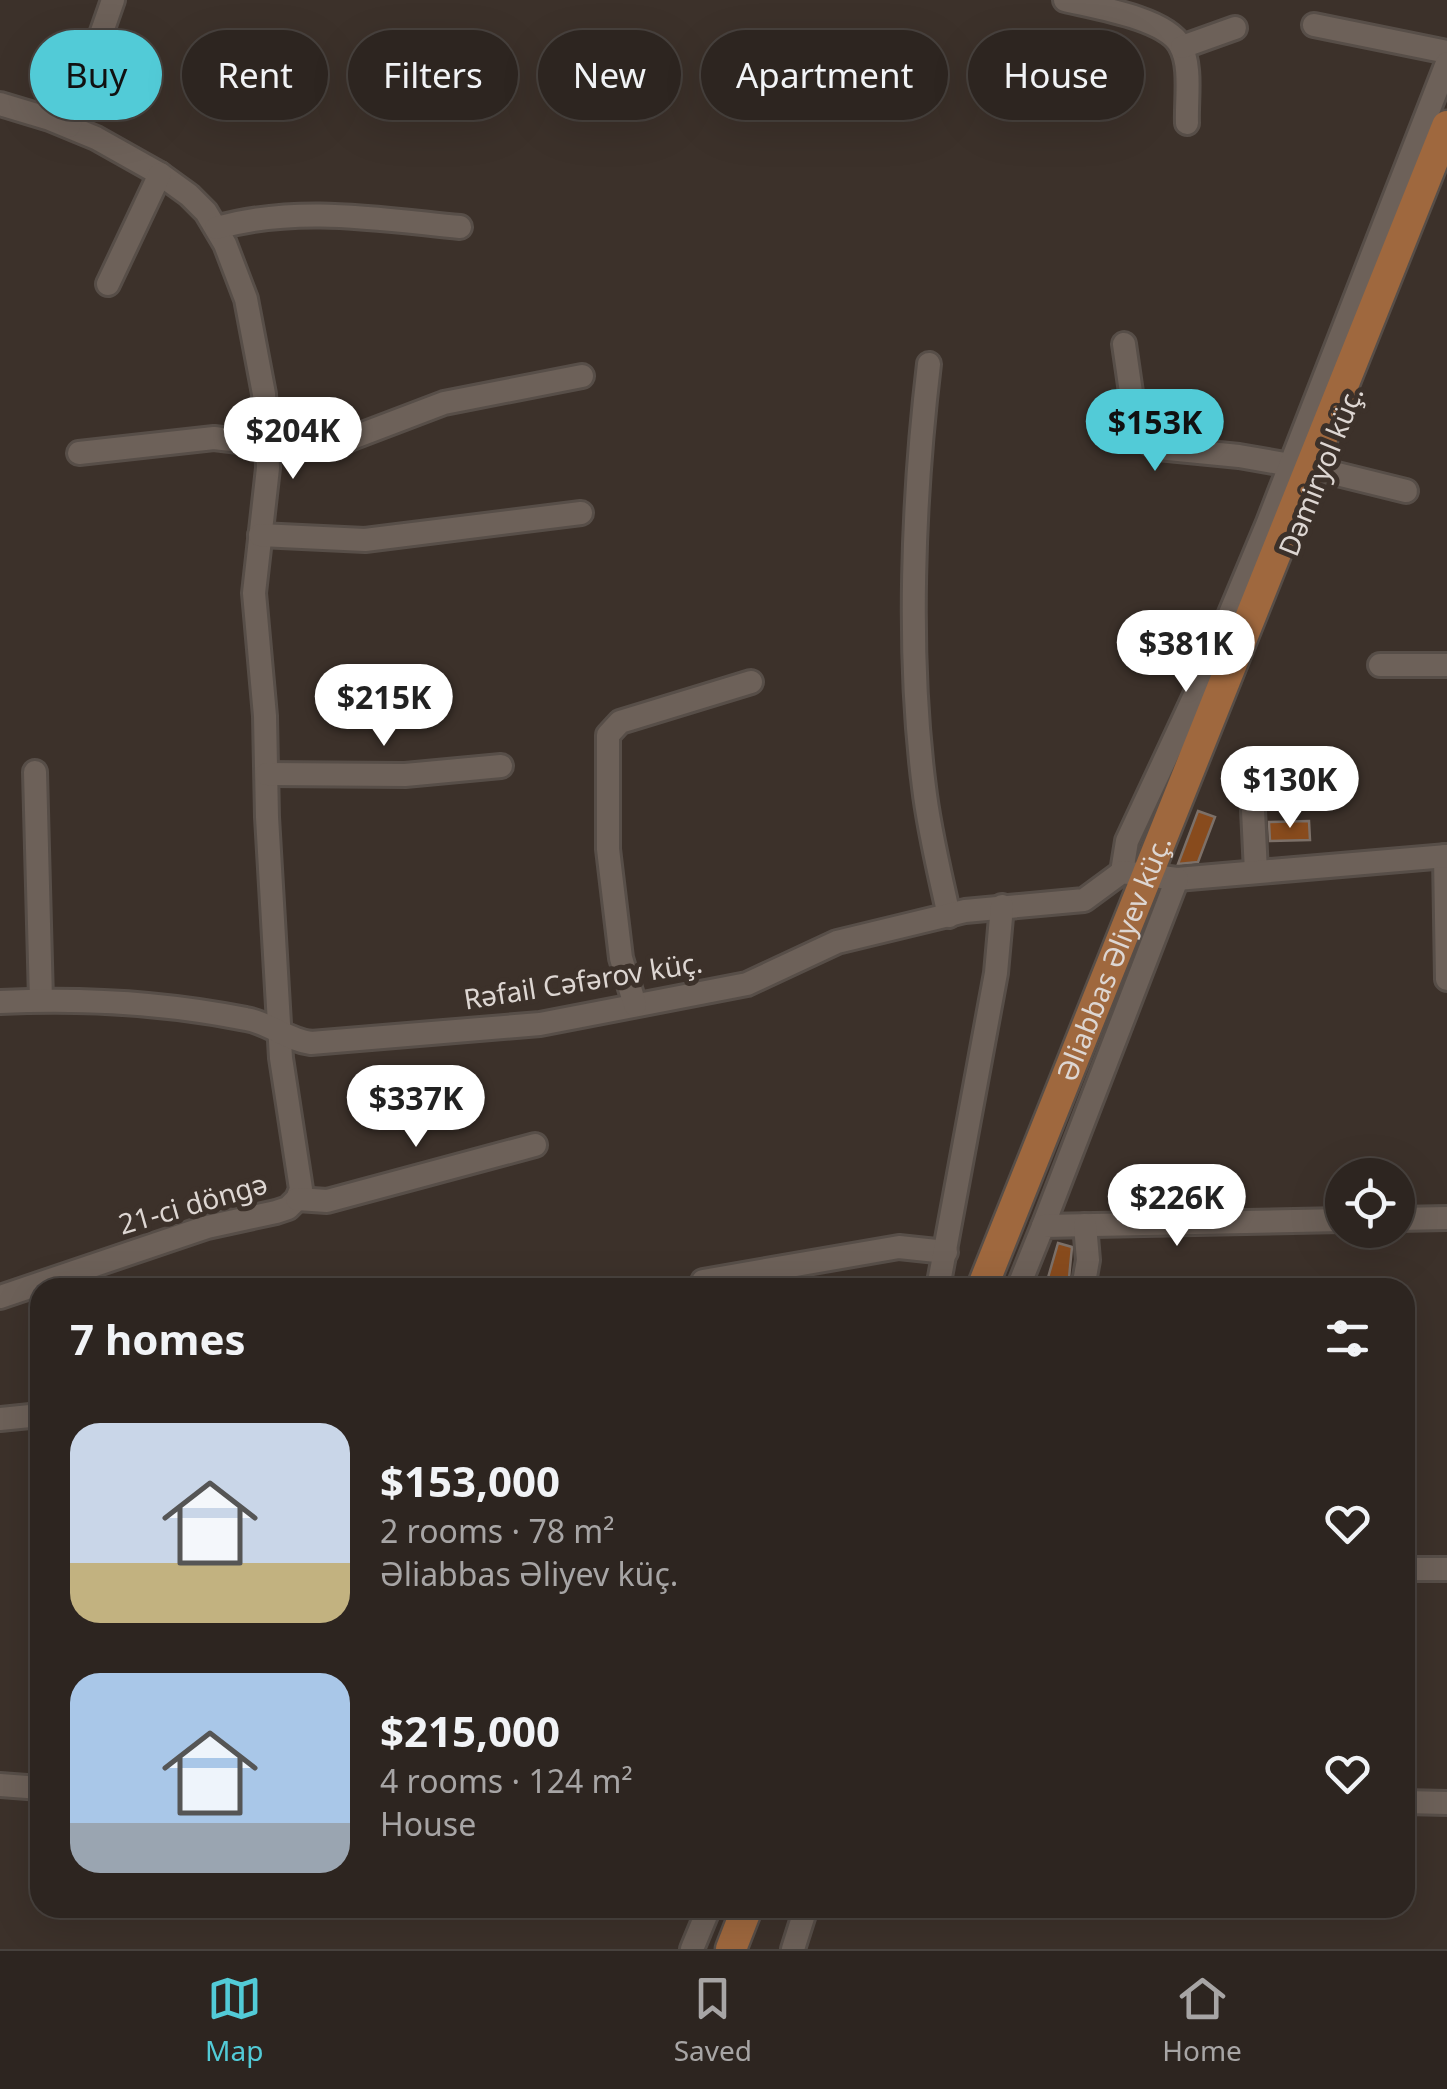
<!DOCTYPE html>
<meta charset="utf-8">
<style>
:root{--surface:#2d2520;--page:#39312d;--text:#f1f3f6;--muted:#a7a5a5;--line:#48423e;--accent:#52cbd7}
body{margin:0;font-family:"Noto Sans",sans-serif;background:var(--page);color:var(--text);height:100vh;display:flex;flex-direction:column;font-size:38px;white-space:nowrap}
*{box-sizing:border-box;margin:0}
p{font-size:32px;color:var(--muted)}
.icon{flex:none;width:55px;height:55px;fill:none;stroke:currentColor;stroke-width:2;stroke-linecap:round;stroke-linejoin:round}
.map{position:relative;flex:1;overflow:hidden}
.panel{position:absolute;left:30px;top:1278px;width:1385px;height:640px;display:flex;flex-direction:column;background:var(--surface);border-radius:30px;box-shadow:0 10px 40px #0002,0 0 0 2px var(--line)}
.panel>*{flex:none}
.hud{position:absolute;left:30px;top:30px;width:1388px;height:90px;display:flex;gap:20px}
.controls{position:absolute;left:1325px;top:1158px;display:grid;gap:20px}
.controls a{display:grid;place-items:center;width:90px;height:90px;border-radius:50%;background:var(--surface);box-shadow:0 10px 40px #0002,0 0 0 2px var(--line);font-size:50px}
.price{position:absolute;translate:-50% -85px;padding:0 22px;border-radius:35px;background:#fff;color:#222;font-size:32px;line-height:65px;filter:drop-shadow(0 2px 5px #0008)}
.price::after{content:'';position:absolute;left:50%;top:60px;width:30px;height:22px;margin-left:-15px;background:inherit;clip-path:polygon(0 0,100% 0,50% 100%)}
.price.active{background:var(--accent);color:#111}
ul{padding:0;list-style:none}
li{display:flex;align-items:center;gap:30px;height:250px;padding:0 40px}
li span{display:grid;place-items:center;flex:none;width:280px;height:200px;border-radius:30px;color:#555}
li>.icon{margin-inline-start:auto}
span .icon{width:120px;height:120px;fill:#fffc;stroke-width:1}
li b{font-size:42px}
h2{display:flex;justify-content:space-between;align-items:center;height:120px;padding:0 40px;font-size:42px}
.pill{padding:0 35px;border-radius:45px;background:var(--surface);box-shadow:0 10px 40px #0002,0 0 0 2px var(--line);font-size:35px;line-height:90px}
.pill.active{background:var(--accent);color:#111}
.dock{display:flex;justify-content:space-around;align-items:center;height:140px;border-top:2px solid var(--line);background:var(--surface);font-size:28px;color:var(--muted)}
.dock a{display:grid;justify-items:center;gap:5px}
.dock .active{color:var(--accent)}
.map>svg:first-child{display:block}
</style>
<div class="map">
<svg width="1447" height="1949" viewBox="0 0 1447 1949">
<rect width="100%" height="100%" fill="#3c312a"/>
<g fill="#884b1d" stroke="#7c7068" stroke-width="2.5">
<path d="M1198 811 1215 817 1198 862 1178 864Z"/>
<path d="M1309 821 1310 840 1270 841 1269 822Z"/>
<path d="M1058 1243 1072 1247 1068 1288H1045Z"/>
</g>
<g fill="none" stroke-linecap="round" stroke-linejoin="round">
<defs>
<g id="minor">
<path d="M1065 0C1094 7 1165 18 1180 45 1192 65 1186 100 1187 123"/>
<path d="M1314 25 1447 52"/>
<path d="M1182 47 1235 28"/>
<path d="M0 104 50 119 96 138 160 174 189 195 206 212 225 244 246 299 264 394 267 442 268 468 254 593 265 716 267 817 281 1058 301 1189 297 1199 288 1208 276 1212 207 1227 0 1297"/>
<path d="M69 126 113 0"/>
<path d="M216 228C297 205 378 219 460 227"/>
<path d="M108 284 160 174"/>
<path d="M1124 344 1136 427 1142 439 1158 448 1239 456 1302 467"/>
<path d="M929 364C913 498 907 654 924 787 929 831 940 874 949 916"/>
<path d="M79 453 214 438 289 447 331 446 444 403 582 376"/>
<path d="M1321 470 1406 491"/>
<path d="M260 535 365 540 581 513"/>
<path d="M1380 665H1447"/>
<path d="M35 772 41 1000"/>
<path d="M267 774 405 775 501 766"/>
<path d="M1253 810 1256 872"/>
<path d="M1445 856 1447 979"/>
<path d="M1122 872 1127 841 1203 678 1267 525 1447 63"/>
<path d="M0 1002C81 998 166 1003 246 1019 270 1023 287 1040 311 1043L540 1024 747 984 837 942 965 911 1084 900 1122 872 1177 879 1447 856"/>
<path d="M635 1005 621 958 608 849V735L620 722 751 682"/>
<path d="M297 1199 327 1201 535 1145"/>
<path d="M1398 1219 1447 1218"/>
<path d="M1043 1226 1177 879"/>
<path d="M703 1281 899 1247 946 1252"/>
<path d="M938 1288 996 973 1002 906"/>
<path d="M1018 1288 1043 1226 1342 1220"/>
<path d="M1083 1288 1088 1260 1085 1225"/>
<path d="M0 1419 40 1415"/>
<path d="M1405 1569H1447"/>
<path d="M0 1785 40 1788"/>
<path d="M1405 1802 1447 1803"/>
<path d="M692 1949 709 1908"/>
<path d="M793 1949 806 1908"/>
</g>
<g id="major">
<path id="s1" d="M982 1288 1447 126"/>
<path d="M731 1949 747 1908"/>
</g>
</defs>
<use href="#minor" stroke="#574e48" stroke-width="28"/>
<use href="#major" stroke="#574e48" stroke-width="35"/>
<use href="#minor" stroke="#6d6159" stroke-width="22"/>
<use href="#major" stroke="#9f683e" stroke-width="30"/>
</g>
<g text-anchor="middle" stroke-width="10" stroke-linejoin="round" paint-order="stroke">
<g font-size="28" fill="#ddd6d2" stroke="#3c312a">
<text transform="translate(1321 471) rotate(-68)" y="10">Dəmiryol küç.</text>
<text dy="10" stroke="none"><textPath href="#s1" startOffset="355">Əliabbas Əliyev küç.</textPath></text>
<text transform="translate(583 981) rotate(-9)" y="10">Rəfail Cəfərov küç.</text>
<text transform="translate(193 1204) rotate(-16)" y="10">21-ci döngə</text>
</g>
</g>
</svg>
<div class="controls">
<a><svg class="icon" aria-label="locate" viewBox="0 0 24 24"><circle cx="12" cy="12" r="6"/><path d="M12 2v4M12 18v4M2 12h4M18 12h4"/></svg></a>
</div>
<b class="price active" style="left:1155px;top:474px">$153K</b>
<b class="price" style="left:293px;top:482px">$204K</b>
<b class="price" style="left:1186px;top:695px">$381K</b>
<b class="price" style="left:384px;top:749px">$215K</b>
<b class="price" style="left:1290px;top:831px">$130K</b>
<b class="price" style="left:416px;top:1150px">$337K</b>
<b class="price" style="left:1177px;top:1249px">$226K</b>
<div class="hud">
<a class="pill active">Buy</a>
<a class="pill">Rent</a>
<a class="pill">Filters</a>
<a class="pill">New</a>
<a class="pill">Apartment</a>
<a class="pill">House</a>
</div>
<section class="panel">
<h2>7 homes<svg class="icon" aria-label="filters" viewBox="0 0 24 24"><path d="M4 7h16M4 17h16"/><circle cx="9" cy="7" r="2"/><circle cx="15" cy="17" r="2"/></svg></h2>
<ul>
<li><span style="background:linear-gradient(#c9d6e8 70%,#c2b280 0)"><svg class="icon" aria-label="home" viewBox="0 0 24 24"><path d="M3 11l9-7 9 7M6 9v11h12V9"/></svg></span><div><b>$153,000</b><p>2 rooms · 78 m²</p><p>Əliabbas Əliyev küç.</p></div><svg class="icon" aria-label="heart" viewBox="0 0 24 24"><path d="M12 20l-8-8c-3-5 5-10 8-4 3-6 11-1 8 4z"/></svg></li>
<li><span style="background:linear-gradient(#a9c7e8 75%,#9aa5b1 0)"><svg class="icon" aria-label="home" viewBox="0 0 24 24"><path d="M3 11l9-7 9 7M6 9v11h12V9"/></svg></span><div><b>$215,000</b><p>4 rooms · 124 m²</p><p>House</p></div><svg class="icon" aria-label="heart" viewBox="0 0 24 24"><path d="M12 20l-8-8c-3-5 5-10 8-4 3-6 11-1 8 4z"/></svg></li>
</ul>
</section>
</div>
<nav class="dock">
<a class="active"><svg class="icon" aria-label="map" viewBox="0 0 24 24"><path d="M3 6l6-2 6 2 6-2v14l-6 2-6-2-6 2zM9 4v14M15 6v14"/></svg>Map</a>
<a><svg class="icon" aria-label="saved" viewBox="0 0 24 24"><path d="M7 4h10v16l-5-4-5 4z"/></svg>Saved</a>
<a><svg class="icon" aria-label="home" viewBox="0 0 24 24"><path d="M3 11l9-7 9 7M6 9v11h12V9"/></svg>Home</a>
</nav>
